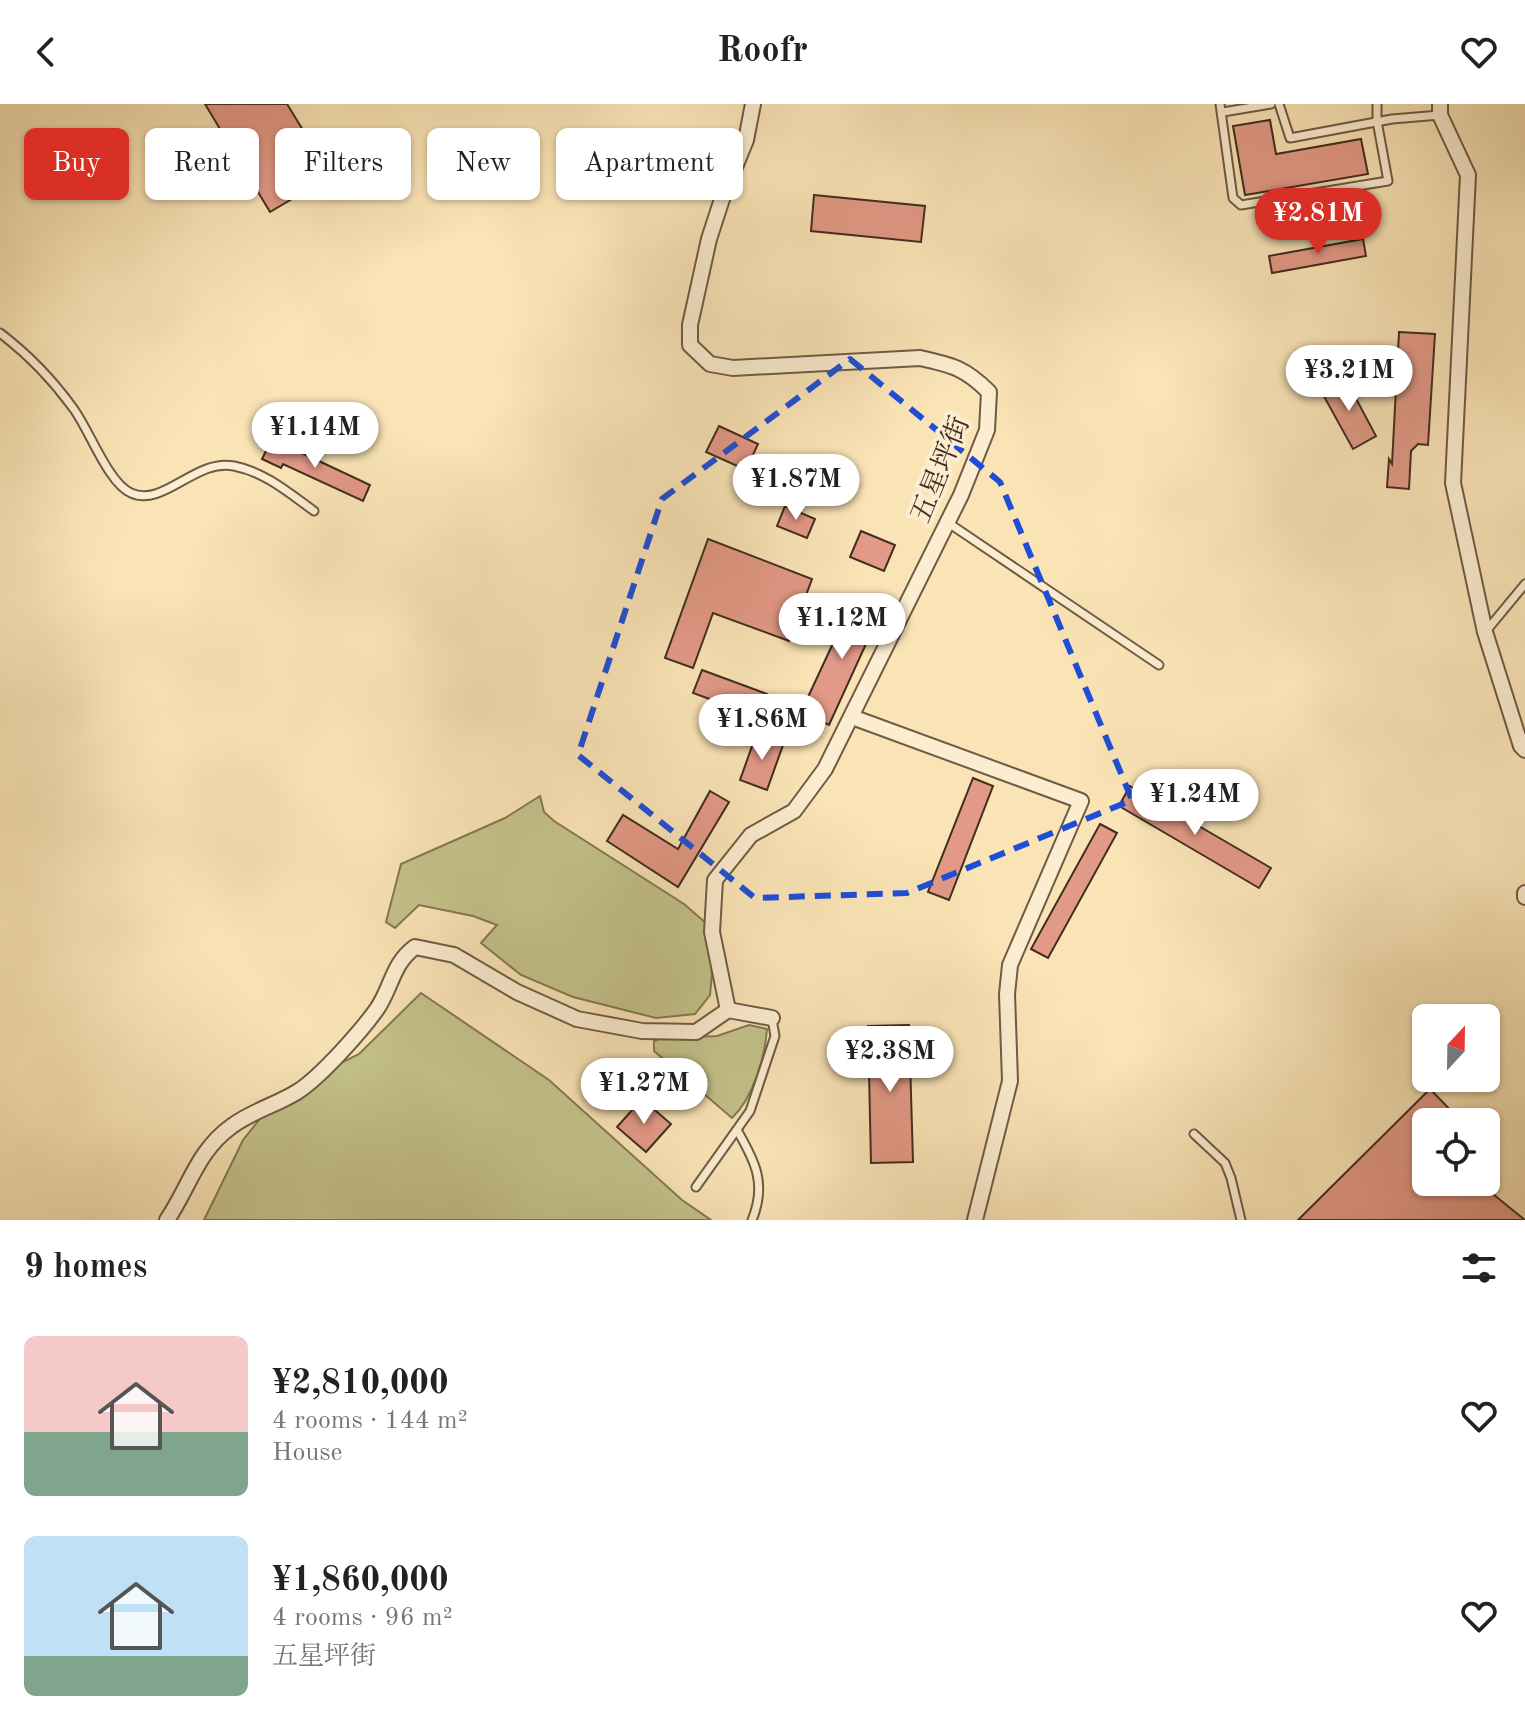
<!DOCTYPE html>
<meta charset="utf-8">
<style>
:root{--surface:#fff;--page:#f2f2f2;--text:#222;--muted:#767676;--accent:#d93025}
body{margin:0;font-family:"Old Standard TT","Noto Serif SC",serif;background:var(--page);color:var(--text);height:100vh;display:flex;flex-direction:column;font-size:30px;white-space:nowrap}
*{box-sizing:border-box;margin:0}
p{font-size:26px;color:var(--muted)}
.icon{flex:none;width:44px;height:44px;fill:none;stroke:currentColor;stroke-width:2;stroke-linecap:round;stroke-linejoin:round}
.map{position:relative;height:1116px;overflow:hidden}
.details{display:flex;flex-direction:column;background:var(--surface);flex:1}
.details>*{flex:none}
.hud{position:absolute;left:24px;top:24px;width:800px;height:72px;display:flex;gap:16px}
.needle{width:52px;rotate:22deg}
.tools{position:absolute;left:1412px;top:900px;display:grid;gap:16px}
.tools a{display:grid;place-items:center;width:88px;height:88px;border-radius:12px;background:var(--surface);box-shadow:0 2px 6px #0004;font-size:40px}
.price{position:absolute;translate:-50% -68px;padding:0 18px;border-radius:28px;background:#fff;color:#222;font-size:26px;line-height:52px;filter:drop-shadow(0 2px 4px #0008)}
.price::after{content:'';position:absolute;left:50%;top:48px;width:24px;height:18px;margin-left:-12px;background:inherit;clip-path:polygon(0 0,100% 0,50% 100%)}
.price.current{background:var(--accent);color:#fff}
ul{padding:0;list-style:none}
li{display:flex;align-items:center;gap:24px;height:200px;padding:0 24px}
li span{display:grid;place-items:center;flex:none;width:224px;height:160px;border-radius:12px;color:#555}
li>.icon{margin-inline-start:auto}
span .icon{width:96px;height:96px;fill:#fffc;stroke-width:1}
li b{font-size:34px}
h2{display:flex;justify-content:space-between;align-items:center;height:96px;padding:0 24px;font-size:34px}
.tag{padding:0 28px;border-radius:12px;background:var(--surface);box-shadow:0 2px 6px #0004;font-size:28px;line-height:72px}
.tag.current{background:var(--accent);color:#fff}
header{display:flex;justify-content:space-between;align-items:center;height:104px;padding:0 24px;background:var(--surface);font-size:36px;font-weight:800}
.map>svg:first-child{display:block}
</style>
<header><svg class="icon" aria-label="back" viewBox="0 0 24 24"><path d="M15 5l-7 7 7 7"/></svg>Roofr<svg class="icon" aria-label="heart" viewBox="0 0 24 24"><path d="M12 20l-8-8c-3-5 5-10 8-4 3-6 11-1 8 4z"/></svg></header>
<div class="map">
<svg width="1525" height="1116" viewBox="0 0 1525 1116">
<rect width="100%" height="100%" fill="#fae4b6"/>
<filter id="stains"><feTurbulence type="fractalNoise" baseFrequency=".0025" numOctaves="4"/><feColorMatrix values="0 0 0 0 .2 0 0 0 0 .09 0 0 0 0 .02 0 0 0 .5 -.17"/></filter>
<radialGradient id="worn" r=".72"><stop offset=".6" stop-color="#630" stop-opacity="0"/><stop offset="1" stop-color="#630" stop-opacity=".3"/></radialGradient>
<g fill="#c4c28a" stroke="#827854" stroke-width="2">
<path d="M540 692 544 708 554 717 684 800 707 820 712 870 710 891 695 910 656 914 573 893 521 871 481 839 497 821 473 812 419 801 395 824 386 818 401 760 505 714Z"/>
<path d="M421 889 549 976 682 1096 711 1116H204L243 1036 271 1001 321 969 359 950Z"/>
<path d="M749 921 767 925C765 954 753 994 732 1014L654 947V937L661 934 717 932Z"/>
</g>
<g fill="#e39987" stroke="#3f2d1f" stroke-width="2">
<path d="M205 0H287L331 72 270 108Z"/>
<path d="M1270 16 1276 50 1361 35 1368 70 1245 91 1233 22Z"/>
<path d="M814 91 925 102 921 138 811 127Z"/>
<path d="M1363 135 1366 152 1272 169 1269 152Z"/>
<path d="M1399 228 1435 230 1428 341 1418 340 1411 347 1409 385 1387 383 1389 355 1392 360Z"/>
<path d="M1345 274 1376 332 1353 345 1321 287Z"/>
<path d="M719 322 758 340 746 366 706 348Z"/>
<path d="M272 335 370 381 363 397 283 360 281 364 262 355Z"/>
<path d="M799 351 847 372 835 400 787 379Z"/>
<path d="M785 402 815 415 807 434 777 422Z"/>
<path d="M861 427 895 441 884 467 850 453Z"/>
<path d="M708 435 812 475 789 537 713 509 693 564 665 554Z"/>
<path d="M855 492 882 505 829 621 801 608Z"/>
<path d="M702 566 767 590 758 613 693 589Z"/>
<path d="M756 631 783 641 767 686 740 676Z"/>
<path d="M973 674 993 682 949 796 928 788Z"/>
<path d="M1130 682 1271 764 1259 784 1119 702Z"/>
<path d="M710 687 729 698 678 783 607 737 623 711 678 745Z"/>
<path d="M1100 720 1117 729 1048 854 1031 845Z"/>
<path d="M909 921 913 1058 871 1059 868 922Z"/>
<path d="M1430 985 1462 1018H1426V1078H1478L1525 1116H1298Z"/>
<path d="M642 995 671 1020 646 1048 617 1023Z"/>
</g>
<g fill="none" stroke-linecap="round" stroke-linejoin="round">
<defs>
<g id="lane">
<path d="M1220 0 1233 94 1241 101 1388 77 1377 17V0"/>
<path d="M1279 0 1290 34 1392 15 1440 11"/>
<path d="M1223 8 1271 0"/>
<path d="M0 229C29 251 52 275 73 304 89 325 108 379 131 389 163 404 196 354 234 362 265 368 289 389 314 407"/>
<path d="M947 418 1159 561"/>
<path d="M1487 526 1525 480"/>
<path d="M737 1026C755 1057 767 1080 752 1116"/>
<path d="M1194 1030 1225 1059 1231 1074 1241 1116"/>
<path d="M696 1083 750 1007 775 932 772 915"/>
</g>
<g id="street">
<path d="M1440 0V11L1468 71 1453 379 1485 528 1521 642 1525 646"/>
<path d="M852 613 1081 697 1010 861 1007 890 1010 977 975 1116"/>
<path d="M1525 789V793"/>
<path d="M728 906 712 828 715 776 751 731 794 707 825 665 961 391 987 326 989 288C965 264 952 261 920 254L733 264 710 260 690 241V221L709 135 723 92 746 36 753 0"/>
<path d="M167 1116C190 1082 197 1047 232 1022 252 1007 276 1001 297 988 313 978 329 961 342 947 354 934 367 919 377 905 392 883 392 860 415 843L454 851 517 888 577 915 642 927 696 928 728 906 772 914"/>
</g>
</defs>
<use href="#lane" stroke="#6e5b45" stroke-width="11"/>
<use href="#street" stroke="#6e5b45" stroke-width="18"/>
<use href="#lane" stroke="#fcedd0" stroke-width="7"/>
<use href="#street" stroke="#fcedd0" stroke-width="14"/>
</g>
<path fill="none" stroke="#1d4ed8" stroke-width="6" stroke-dasharray="16 10" stroke-linejoin="round" d="M850 255 1000 378 1132 696 907 789 755 794 578 651 662 395Z"/>
<g text-anchor="middle" stroke-width="8" stroke-linejoin="round" paint-order="stroke">
<g font-size="28" fill="#3f2d1f" stroke="#fcedd0">
<text transform="translate(939 365) rotate(-68)" y="10">五星坪街</text>
</g>
</g>
<rect width="100%" height="100%" filter="url(#stains)"/>
<rect width="100%" height="100%" fill="url(#worn)"/>
</svg>
<div class="tools">
<a><svg class="needle" viewBox="-14 -14 28 28"><path d="M0-13l5 13h-10z" fill="#e53935"/><path d="M0 13l5-13h-10z" fill="#767676"/></svg></a>
<a><svg class="icon" aria-label="locate" viewBox="0 0 24 24"><circle cx="12" cy="12" r="6"/><path d="M12 2v4M12 18v4M2 12h4M18 12h4"/></svg></a>
</div>
<b class="price current" style="left:1318px;top:152px">¥2.81M</b>
<b class="price" style="left:1349px;top:309px">¥3.21M</b>
<b class="price" style="left:315px;top:366px">¥1.14M</b>
<b class="price" style="left:796px;top:418px">¥1.87M</b>
<b class="price" style="left:842px;top:557px">¥1.12M</b>
<b class="price" style="left:762px;top:658px">¥1.86M</b>
<b class="price" style="left:1195px;top:733px">¥1.24M</b>
<b class="price" style="left:890px;top:990px">¥2.38M</b>
<b class="price" style="left:644px;top:1022px">¥1.27M</b>
<div class="hud">
<a class="tag current">Buy</a>
<a class="tag">Rent</a>
<a class="tag">Filters</a>
<a class="tag">New</a>
<a class="tag">Apartment</a>
</div>
</div>
<section class="details">
<h2>9 homes<svg class="icon" aria-label="filters" viewBox="0 0 24 24"><path d="M4 7h16M4 17h16"/><circle cx="9" cy="7" r="2"/><circle cx="15" cy="17" r="2"/></svg></h2>
<ul>
<li><span style="background:linear-gradient(#f6c9c9 60%,#7fa58c 0)"><svg class="icon" aria-label="home" viewBox="0 0 24 24"><path d="M3 11l9-7 9 7M6 9v11h12V9"/></svg></span><div><b>¥2,810,000</b><p>4 rooms · 144 m²</p><p>House</p></div><svg class="icon" aria-label="heart" viewBox="0 0 24 24"><path d="M12 20l-8-8c-3-5 5-10 8-4 3-6 11-1 8 4z"/></svg></li>
<li><span style="background:linear-gradient(#bfe0f5 75%,#7fa58c 0)"><svg class="icon" aria-label="home" viewBox="0 0 24 24"><path d="M3 11l9-7 9 7M6 9v11h12V9"/></svg></span><div><b>¥1,860,000</b><p>4 rooms · 96 m²</p><p>五星坪街</p></div><svg class="icon" aria-label="heart" viewBox="0 0 24 24"><path d="M12 20l-8-8c-3-5 5-10 8-4 3-6 11-1 8 4z"/></svg></li>
</ul>
</section>
